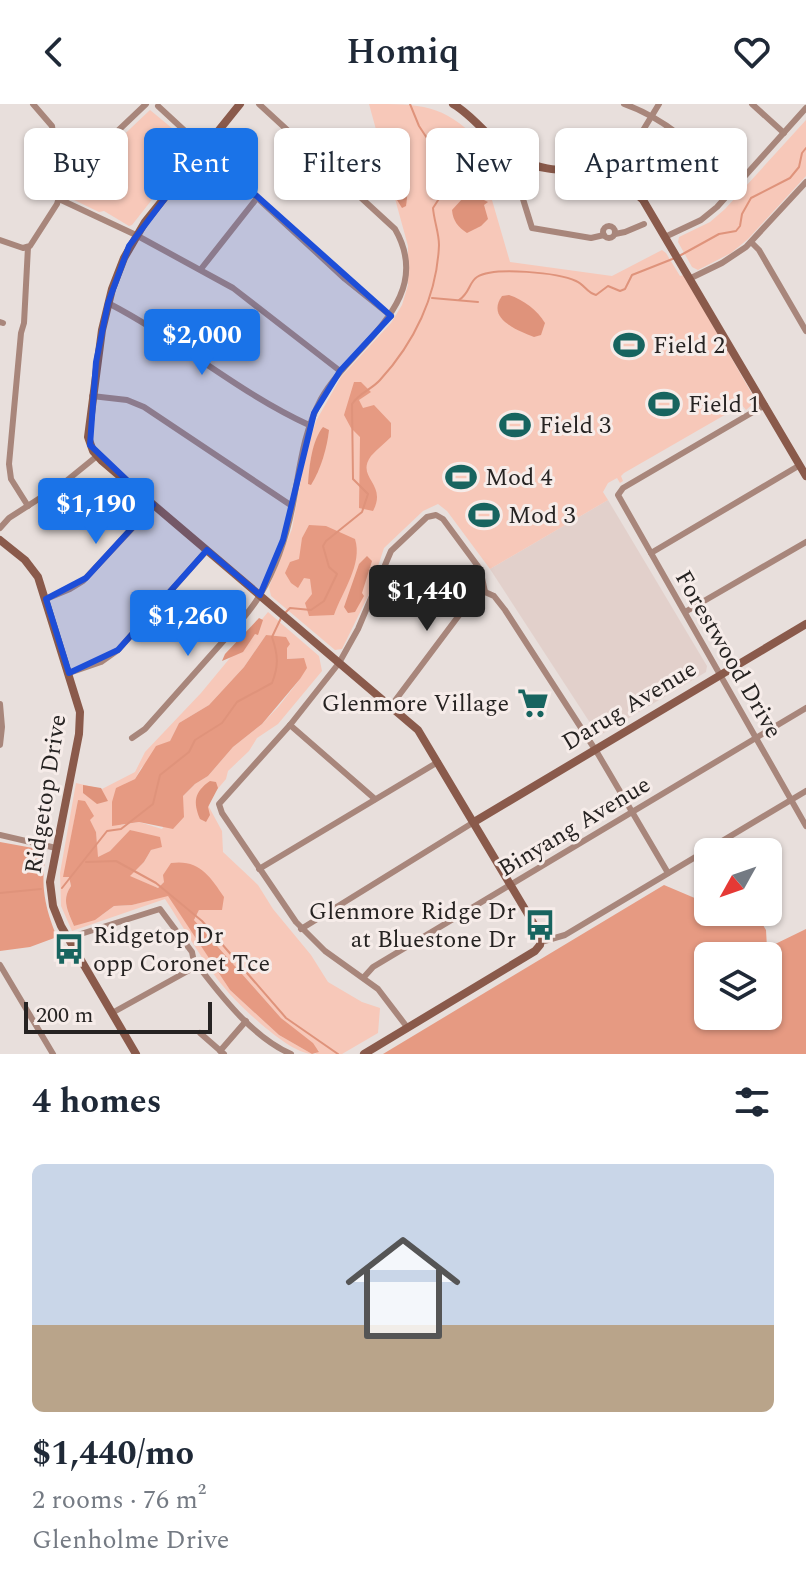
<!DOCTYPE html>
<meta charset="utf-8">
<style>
:root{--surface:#fff;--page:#f2f2f3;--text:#1f2937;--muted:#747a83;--line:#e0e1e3;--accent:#1a73e8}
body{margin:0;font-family:Spectral,serif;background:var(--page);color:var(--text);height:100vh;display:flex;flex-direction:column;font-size:30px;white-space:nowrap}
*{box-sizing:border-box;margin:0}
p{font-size:26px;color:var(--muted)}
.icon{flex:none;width:44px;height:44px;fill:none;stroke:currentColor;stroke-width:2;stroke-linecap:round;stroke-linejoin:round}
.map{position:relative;height:950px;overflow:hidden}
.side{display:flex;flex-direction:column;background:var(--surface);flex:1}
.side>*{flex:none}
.hud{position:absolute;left:24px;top:24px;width:758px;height:72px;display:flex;gap:16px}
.needle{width:52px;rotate:230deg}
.controls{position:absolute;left:694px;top:734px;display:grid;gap:16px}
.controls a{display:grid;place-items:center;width:88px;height:88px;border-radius:12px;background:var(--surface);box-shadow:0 2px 6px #0004;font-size:40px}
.scale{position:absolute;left:24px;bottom:20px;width:188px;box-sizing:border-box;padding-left:8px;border:4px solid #262322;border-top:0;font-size:22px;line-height:28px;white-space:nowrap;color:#262322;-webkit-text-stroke:6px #f6ece9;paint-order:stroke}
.price{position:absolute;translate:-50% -68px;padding:0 18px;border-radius:8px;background:var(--accent);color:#fff;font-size:26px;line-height:52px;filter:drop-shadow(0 2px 4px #0008)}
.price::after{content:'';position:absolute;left:50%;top:48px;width:24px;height:18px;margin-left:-12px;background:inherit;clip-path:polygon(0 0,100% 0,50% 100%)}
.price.on{background:#222;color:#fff}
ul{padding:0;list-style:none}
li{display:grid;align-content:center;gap:16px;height:424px;padding:0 32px}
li+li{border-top:2px solid var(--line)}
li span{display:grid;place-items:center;height:248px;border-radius:12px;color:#555}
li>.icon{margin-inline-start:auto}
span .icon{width:144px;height:144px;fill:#fffc;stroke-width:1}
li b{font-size:34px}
h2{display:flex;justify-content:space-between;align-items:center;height:96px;padding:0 32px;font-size:34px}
.chip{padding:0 28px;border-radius:12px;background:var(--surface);box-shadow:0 2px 6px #0004;font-size:28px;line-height:72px}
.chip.on{background:var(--accent);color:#fff}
header{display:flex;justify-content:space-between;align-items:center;height:104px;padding:0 32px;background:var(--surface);font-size:36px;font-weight:600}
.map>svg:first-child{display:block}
</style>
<header><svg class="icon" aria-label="back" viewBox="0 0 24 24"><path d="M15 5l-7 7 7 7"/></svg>Homiq<svg class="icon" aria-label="heart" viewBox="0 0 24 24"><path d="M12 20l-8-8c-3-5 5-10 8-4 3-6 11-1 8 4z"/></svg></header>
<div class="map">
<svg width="806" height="950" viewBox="0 0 806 950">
<rect width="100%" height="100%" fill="#e8dfdc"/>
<path fill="#e2d0cb" d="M608 396 707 562 706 568 602 630 596 628 490 465Z"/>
<g fill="#f7c8b9" fill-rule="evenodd">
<path d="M369 0C421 0 443 0 478 36L476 41 510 158 612 172 662 146 666 149 680 172 684 171 756 297 746 306 742 301 624 369 621 372 623 377 620 379 617 374 608 379 603 388 608 396 490 465 447 407 438 400 423 407 384 444 369 490 342 545 335 546 271 492 269 483 292 425 305 353 316 317 341 273 391 219 402 201 408 181V142Z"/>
<path d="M150 6 190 39 191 46 132 121 129 122 104 107 99 108 72 95 68 88 64 53 112 42Z"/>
<path d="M806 16V72L748 135 731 149 698 166 692 163 678 138 679 133 710 118 725 105Z"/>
<path d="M268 508 319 552 322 567 278 620 257 634 249 647 228 667 226 675 210 694 209 703 222 727 223 748 258 781 273 805 311 851 328 878 362 898 380 904 378 929 342 950H315L319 947 281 914 194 816 199 806 222 805 164 778 158 784 129 772 144 758 151 746 162 742 131 726 110 747 97 754 96 728 78 696 64 772 69 773 71 782C61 796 68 808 74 822L102 811 114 802 132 801 168 791 230 886 279 931 312 950C290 950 243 905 228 888 204 861 185 825 165 795L72 827 61 802 60 769 76 679 102 685 135 668 145 648 201 589ZM266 531 287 543V555L304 554 300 575 279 602 262 620 233 643 208 672 195 680 183 692 162 725 139 718 121 721 125 680 135 675 141 664 170 637 179 619 209 601 244 563Z"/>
</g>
<g fill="#e69a82" fill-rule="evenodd">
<path d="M354 278H361L371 288 359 296 363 304 374 301 391 319V333C385 339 377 345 371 352 355 374 388 379 373 407L359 404 360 333 351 324 344 311Z"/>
<path d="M309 421 326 422 355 435C363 460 342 488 334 511L309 512 305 499 312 490 310 475 304 474 298 484 291 479 285 469 290 458 299 455 302 434Z"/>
<path d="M266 531 286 533 290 540 287 544V555L304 554 307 564 300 575 262 620 233 643 208 672 195 680 183 692 184 713 173 725 139 718 112 722V698L116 684 135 675 156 642 170 637 179 619 209 601 244 563Z"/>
<path d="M78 696 85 697 94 712 90 716 96 728 98 753 110 747 130 726 160 733 162 743 151 746 144 758 130 772 158 784 164 778 163 771 171 759C199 755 210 772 224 793L222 806H199L194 816 281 914 313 939 319 948 312 950 279 931 230 886 168 792 132 801 114 802 95 816 74 822C68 807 61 796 71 782L69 773H63Z"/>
<path d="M0 738 44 746 46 750C40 781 45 804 57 833L30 843 0 847Z"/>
<path d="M664 781 697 795 708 794V808H755L766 826 767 844 806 825V950H383ZM708 852H768V912H708Z"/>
</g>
<g fill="#df937b">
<path d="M387 36C411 46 409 81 406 102L402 104 397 96 383 47V40Z"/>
<path d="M477 72 484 96 488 98 484 101 488 115 481 122 467 129C458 123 453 117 452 106L463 94 461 89 467 79Z"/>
<path d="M509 191C524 196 537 206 545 219L541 231 534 233C516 226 486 214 502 192Z"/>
<path d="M323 323 329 326C327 344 321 365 311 381L308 380C309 363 312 336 323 323Z"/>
<path d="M367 452 372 457 362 489 364 492 355 508 348 509 344 503 359 460Z"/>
<path d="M259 514 263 516 258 531 255 530 243 548 222 557 225 550Z"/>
<path d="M210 677 216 678 218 684 208 703 210 711 206 718 200 715C193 698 194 688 210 677Z"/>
<path d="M83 681 101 684 108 697 97 700 83 689Z"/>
</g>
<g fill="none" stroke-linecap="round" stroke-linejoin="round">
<g stroke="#df937b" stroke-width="2">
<path d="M681 151 719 130 736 127 740 122 742 110 751 94 790 74 799 63 802 49 806 44"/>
<path d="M432 194 478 198"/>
<path d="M459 196C470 189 469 178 477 173 494 162 559 169 576 177 585 181 587 189 596 191L608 182 620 187 625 185 632 171 675 154"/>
<path d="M285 509 290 504 311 506 324 497 337 470 329 463 323 442 326 437 362 408 368 390 353 375 352 300C360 288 371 286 380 276 414 239 437 192 439 141 439 129 434 117 433 104L444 87 447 71 440 54 419 22 410 0"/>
<path d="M86 758 116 757 156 779 202 817 286 914 338 950"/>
<path d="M62 784 107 727 121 725 153 700 160 671 189 648 195 636 222 619 237 598 272 579C279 561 278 551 272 533L281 514"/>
<path d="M0 789 41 785"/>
</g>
<g stroke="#a8867b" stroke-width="6">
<path d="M624 0C670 16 702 50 737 82"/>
<path d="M752 0 784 29"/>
<path d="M158 2 345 175 391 212"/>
<path d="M57 49 105 39 146 0"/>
<path d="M523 57 518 79 532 124 591 134 604 131"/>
<path d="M614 74 659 0"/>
<path d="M59 95 136 131 233 184 340 267"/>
<circle cx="609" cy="128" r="6"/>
<path d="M615 130 625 128 644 120"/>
<path d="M667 132 701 116 717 103 806 4"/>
<path d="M0 136 23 144 30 142 57 100 62 83 52 22 33 0"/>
<path d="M751 138 759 146 806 227"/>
<path d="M201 165 257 94"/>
<path d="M691 174 722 159 746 143 806 78"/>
<path d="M108 199C178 235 237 288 309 321"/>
<path d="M0 218 3 219"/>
<path d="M92 292 127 296 144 303 292 402"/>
<path d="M765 301 623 384 618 391 806 722"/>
<path d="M28 402 11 375 9 360 21 229 24 219 28 143"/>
<path d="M0 424 9 414 65 378 97 352"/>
<path d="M651 449 800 361"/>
<path d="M485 488 494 492 505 506 598 650 668 769"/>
<path d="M46 495 70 485 83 477 154 401"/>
<path d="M685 508 806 438"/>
<path d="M69 569 101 558 118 546 207 446"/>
<path d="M0 600 2 623 0 641"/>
<path d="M391 602 472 494 485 488"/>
<path d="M290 621 375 695"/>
<path d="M132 634 145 625C169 598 194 570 218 543 232 527 249 510 260 491 276 464 287 431 293 400 300 363 303 329 321 295 351 241 437 198 395 125L259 0"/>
<path d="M0 731 56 744"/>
<path d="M259 765 438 658"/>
<path d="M301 825 474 718"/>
<path d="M68 834 160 805 192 848 195 863"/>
<path d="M541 838 565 831 806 687"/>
<path d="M0 861 53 950"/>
<path d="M364 873 373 863 806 604"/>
<path d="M112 909 195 863 202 867C226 898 255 934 291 950"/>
<path d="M407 923 378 885 325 847 296 818 222 709 219 700 290 621 339 559 358 525 391 447 427 413 436 411 443 415 480 465 485 488"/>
<path d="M200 929 224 950"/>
<path d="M220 947 246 917"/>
</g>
<g stroke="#8a5a4b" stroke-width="8">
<path d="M240 0 145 118 124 154 112 185 102 226 88 333 93 347 102 357 418 626 541 832 540 841 535 847 364 950"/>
<path d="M453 0C479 15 493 43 521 56 567 78 597 51 643 96L806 372"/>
<path d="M0 436 25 456 38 473 80 608 79 630 50 778 53 802 61 822 136 950"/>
<path d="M474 718 806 520"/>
</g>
</g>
<path fill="#1d4ed8" fill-opacity="0.2" stroke="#1d4ed8" stroke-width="6" stroke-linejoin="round" d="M203 44 391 212 340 267 314 309 283 436 260 491 207 446 118 546 69 569 46 495 86 474 153 401 90 341 96 258 108 199 129 142Z"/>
<defs>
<symbol id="stadium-bare" viewBox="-9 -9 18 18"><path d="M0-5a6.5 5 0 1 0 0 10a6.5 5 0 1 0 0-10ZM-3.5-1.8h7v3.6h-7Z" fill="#17645f" stroke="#f6ece9" stroke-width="2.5" paint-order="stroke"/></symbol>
<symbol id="supermarket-bare" viewBox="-9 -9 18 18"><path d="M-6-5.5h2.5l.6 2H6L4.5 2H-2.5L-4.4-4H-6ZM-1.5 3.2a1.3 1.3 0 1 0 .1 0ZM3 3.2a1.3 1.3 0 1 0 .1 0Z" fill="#17645f" stroke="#f6ece9" stroke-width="2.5" paint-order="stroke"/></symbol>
<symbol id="bus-bare" viewBox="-9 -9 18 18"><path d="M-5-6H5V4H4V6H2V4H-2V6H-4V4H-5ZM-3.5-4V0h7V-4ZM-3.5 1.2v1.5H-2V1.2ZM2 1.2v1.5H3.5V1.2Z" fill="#17645f" stroke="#f6ece9" stroke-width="2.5" paint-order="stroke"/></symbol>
</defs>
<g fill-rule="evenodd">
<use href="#stadium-bare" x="607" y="219" width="44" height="44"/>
<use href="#stadium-bare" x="642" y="278" width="44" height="44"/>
<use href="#stadium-bare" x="493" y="299" width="44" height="44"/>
<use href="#stadium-bare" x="439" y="351" width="44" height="44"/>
<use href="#stadium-bare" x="462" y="389" width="44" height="44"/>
<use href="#supermarket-bare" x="511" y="577" width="44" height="44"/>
<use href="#bus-bare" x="518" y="799" width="44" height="44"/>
<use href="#bus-bare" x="47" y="823" width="44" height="44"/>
</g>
<g text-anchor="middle" stroke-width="6" stroke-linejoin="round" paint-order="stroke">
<g font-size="24" fill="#262322" stroke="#f6ece9" text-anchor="start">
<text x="653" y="249">Field 2</text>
<text x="688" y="308">Field 1</text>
<text x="539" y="329">Field 3</text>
<text x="485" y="381">Mod 4</text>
<text x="508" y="419">Mod 3</text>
<text x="509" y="607" text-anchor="end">Glenmore Village</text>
<text x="516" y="815" text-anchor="end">Glenmore Ridge Dr<tspan x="516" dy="28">at Bluestone Dr</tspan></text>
<text x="93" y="839">Ridgetop Dr<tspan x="93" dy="28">opp Coronet Tce</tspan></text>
</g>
<g font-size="24" fill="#262322" stroke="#f6ece9">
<text transform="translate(729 550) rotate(60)" y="8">Forestwood Drive</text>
<text transform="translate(629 601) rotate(-31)" y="8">Darug Avenue</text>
<text transform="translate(45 690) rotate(-81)" y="8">Ridgetop Drive</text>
<text transform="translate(574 722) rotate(-31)" y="8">Binyang Avenue</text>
</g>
</g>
</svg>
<div class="controls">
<a><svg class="needle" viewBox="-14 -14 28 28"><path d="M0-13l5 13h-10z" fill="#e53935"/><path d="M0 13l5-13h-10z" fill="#747a83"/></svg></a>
<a><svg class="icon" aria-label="layers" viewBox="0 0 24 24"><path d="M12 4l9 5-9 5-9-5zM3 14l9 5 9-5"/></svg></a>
</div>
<div class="scale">200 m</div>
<b class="price" style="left:202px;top:273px">$2,000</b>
<b class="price" style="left:96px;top:442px">$1,190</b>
<b class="price on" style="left:427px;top:529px">$1,440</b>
<b class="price" style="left:188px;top:554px">$1,260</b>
<div class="hud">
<a class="chip">Buy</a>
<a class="chip on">Rent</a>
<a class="chip">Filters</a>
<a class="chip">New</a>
<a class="chip">Apartment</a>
</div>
</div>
<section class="side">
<h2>4 homes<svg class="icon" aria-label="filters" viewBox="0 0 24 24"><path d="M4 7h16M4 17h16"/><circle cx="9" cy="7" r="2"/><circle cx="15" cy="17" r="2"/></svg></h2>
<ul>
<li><span style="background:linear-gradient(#c9d6e8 65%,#b9a48a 0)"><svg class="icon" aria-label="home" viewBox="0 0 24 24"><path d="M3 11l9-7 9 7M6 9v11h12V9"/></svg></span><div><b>$1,440/mo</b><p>2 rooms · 76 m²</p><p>Glenholme Drive</p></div></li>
</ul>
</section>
